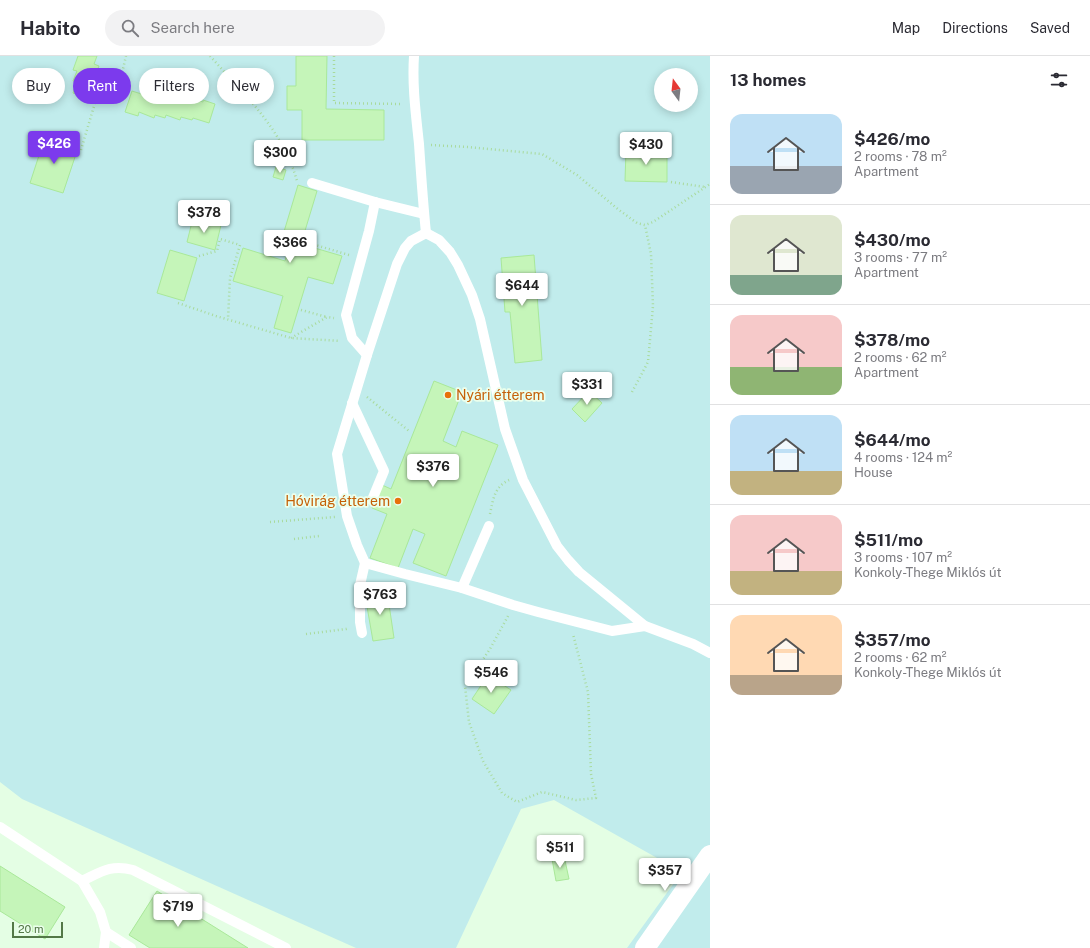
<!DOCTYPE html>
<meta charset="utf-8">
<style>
:root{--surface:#fff;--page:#f2f2f3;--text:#2b2b33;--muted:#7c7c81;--line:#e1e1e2;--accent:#7c3aed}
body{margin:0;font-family:"Public Sans",sans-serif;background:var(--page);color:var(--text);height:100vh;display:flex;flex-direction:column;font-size:15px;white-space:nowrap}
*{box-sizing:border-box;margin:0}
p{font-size:13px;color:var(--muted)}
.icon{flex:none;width:22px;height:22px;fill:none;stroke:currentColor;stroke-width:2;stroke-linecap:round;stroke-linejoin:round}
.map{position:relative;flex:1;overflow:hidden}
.details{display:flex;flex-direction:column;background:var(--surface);width:380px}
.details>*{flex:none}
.guide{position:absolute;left:12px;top:12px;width:380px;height:36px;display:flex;gap:8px}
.needle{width:26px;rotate:345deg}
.tools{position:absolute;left:654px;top:12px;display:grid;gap:8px}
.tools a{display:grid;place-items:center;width:44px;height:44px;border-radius:50%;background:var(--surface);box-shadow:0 2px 10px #0003;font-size:20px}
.scale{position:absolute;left:12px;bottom:10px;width:51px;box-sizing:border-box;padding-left:4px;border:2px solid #537847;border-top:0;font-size:11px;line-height:14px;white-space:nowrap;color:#537847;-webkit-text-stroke:3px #ebffec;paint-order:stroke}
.price{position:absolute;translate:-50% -34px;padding:0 9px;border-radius:4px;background:#fff;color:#222;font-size:13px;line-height:26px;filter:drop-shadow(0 1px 2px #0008)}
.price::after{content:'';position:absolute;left:50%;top:24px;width:12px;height:9px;margin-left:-6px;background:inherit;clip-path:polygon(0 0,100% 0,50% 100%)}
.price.on{background:var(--accent);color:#fff}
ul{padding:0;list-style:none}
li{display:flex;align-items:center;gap:12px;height:100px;padding:0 20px}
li+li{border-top:1px solid var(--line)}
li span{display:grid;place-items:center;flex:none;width:112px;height:80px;border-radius:12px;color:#555}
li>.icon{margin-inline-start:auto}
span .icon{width:48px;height:48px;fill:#fffc;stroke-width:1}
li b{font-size:17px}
h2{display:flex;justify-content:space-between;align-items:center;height:48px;padding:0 20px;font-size:17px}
.pill{padding:0 14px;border-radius:18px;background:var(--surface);box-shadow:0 2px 10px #0003;font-size:14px;line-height:36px}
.pill.on{background:var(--accent);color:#fff}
header{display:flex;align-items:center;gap:24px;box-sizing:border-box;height:56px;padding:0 20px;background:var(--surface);border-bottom:1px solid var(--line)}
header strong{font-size:19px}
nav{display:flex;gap:22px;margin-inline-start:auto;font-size:14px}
.search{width:280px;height:36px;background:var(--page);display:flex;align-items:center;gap:10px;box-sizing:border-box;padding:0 14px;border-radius:22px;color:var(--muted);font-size:15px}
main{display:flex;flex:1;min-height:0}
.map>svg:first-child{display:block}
</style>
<header>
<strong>Habito</strong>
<div class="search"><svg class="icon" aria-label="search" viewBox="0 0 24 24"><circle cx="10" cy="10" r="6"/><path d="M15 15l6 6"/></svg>Search here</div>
<nav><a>Map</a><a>Directions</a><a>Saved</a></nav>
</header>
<main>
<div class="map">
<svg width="710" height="892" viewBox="0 0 710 892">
<rect width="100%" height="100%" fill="#e4fee4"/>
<path fill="#c1ecec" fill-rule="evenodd" d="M0 0H710V892H627L682 816 554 744 521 753 456 892H356L22 743 0 726ZM661 19H691V49H661Z"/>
<g fill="#c5f5b9" stroke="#a9e899">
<path d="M78 0H97L94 8 99 10 94 22 98 23 90 43 73 37 77 26 73 25 77 15 73 14Z"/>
<path d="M296 0H327L326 53 384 54V84H302V54H287V30H296Z"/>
<path d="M132 35 148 40 149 38 159 41 160 38 175 43 176 40 186 44 187 41 203 46V44L215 48 209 67 193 62 192 64 181 61 180 64 166 59 165 62 155 59 154 62 139 56 138 60 125 56Z"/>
<path d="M45 81 78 92 63 137 30 127Z"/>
<path d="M626 94H667V126L625 125Z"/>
<path d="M276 111 286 114 283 124 273 121Z"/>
<path d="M298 129 317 135 301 188 342 200 333 228 308 221 291 277 274 272 283 240 233 225 243 192 285 205 289 191 283 190 286 180 283 179Z"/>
<path d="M193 162 221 169 215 194 187 186Z"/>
<path d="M170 194 197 202 184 245 157 237Z"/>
<path d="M534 199 542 304 515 307 510 256H505L501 202Z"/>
<path d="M434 325 462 336 443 385 456 391 462 375 498 389 446 520 413 507 425 478 413 473 398 512 370 502 387 458 372 452 382 429 391 433Z"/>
<path d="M589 335 602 347 585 366 572 353Z"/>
<path d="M387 535 394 582 373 585 365 539Z"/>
<path d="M488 619 511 634 494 658 472 643Z"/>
<path d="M564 800 569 823 556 825 552 803Z"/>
<path d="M0 810 65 851 45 883 0 855Z"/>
<path d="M157 835 248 892H150L129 879Z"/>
</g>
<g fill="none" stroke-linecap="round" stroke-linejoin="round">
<g stroke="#a9da9c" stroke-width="2.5" stroke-dasharray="1 3" stroke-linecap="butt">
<path d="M210 0C244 38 283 74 297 125H299"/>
<path d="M334 0V47L401 48"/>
<path d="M431 89 467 91 542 98 577 119 619 154 637 167 645 169 653 166 710 128"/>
<path d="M81 94 100 30 123 13 126 0"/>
<path d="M671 126 705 131"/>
<path d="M302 185 349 199"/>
<path d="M199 200 217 195 220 183 240 189 230 222 228 263"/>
<path d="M178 247 216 260 291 282 340 285"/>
<path d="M301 254 327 261"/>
<path d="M291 282 327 261 334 262"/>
<path d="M632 336 648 306 653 250 651 198 645 169"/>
<path d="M367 341 409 375"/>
<path d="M490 458C493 444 494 431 509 424"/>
<path d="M270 466 335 461"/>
<path d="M294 483 319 480"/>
<path d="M508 560 490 593 465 630 469 666 483 705 502 737 517 746 542 736 576 744 596 742 591 718 588 636 573 578"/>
<path d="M306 578 346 573 349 572"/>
</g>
<g stroke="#fff" stroke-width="10">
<path d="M414 0C412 30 416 59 419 88 421 118 423 147 426 177"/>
<path d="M312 127 375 146 424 158"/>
<path d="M426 177 411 185 405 192 397 208 367 299 337 398 347 460 357 489 365 507 405 518 462 532 513 549 538 556 612 575 645 570"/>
<path d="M426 177 439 184 450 196 458 209 472 239 480 263 505 373 523 424 557 490 568 504 579 516 645 570 693 588 710 597"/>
<path d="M367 299 352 282 346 259 369 175 375 146"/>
<path d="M352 347 384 415 372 444"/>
<path d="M462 532 489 470"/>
<path d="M362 577 360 566V529L365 507"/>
<path d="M0 771 82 825 100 856 106 876 104 892"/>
<path d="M82 825C101 816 111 808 133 814L286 892"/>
<path d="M106 876 131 892"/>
</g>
<path stroke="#fff" stroke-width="20" d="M645 892 710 799"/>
</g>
<g fill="#e8710a" stroke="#ebffec" stroke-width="1.5">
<circle cx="448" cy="339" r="4"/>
<circle cx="398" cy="445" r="4"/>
</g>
<g text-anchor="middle" stroke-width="3.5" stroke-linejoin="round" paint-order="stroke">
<g font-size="14" fill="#c56008" stroke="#ebffec" text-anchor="start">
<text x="456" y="344">Nyári étterem</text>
<text x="390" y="450" text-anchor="end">Hóvirág étterem</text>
</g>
</g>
</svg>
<div class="tools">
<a><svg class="needle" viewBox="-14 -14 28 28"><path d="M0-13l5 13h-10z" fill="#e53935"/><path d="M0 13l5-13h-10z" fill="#7c7c81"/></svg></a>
</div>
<div class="scale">20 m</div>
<b class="price on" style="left:54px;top:109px">$426</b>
<b class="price" style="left:646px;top:110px">$430</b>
<b class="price" style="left:280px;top:118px">$300</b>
<b class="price" style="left:204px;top:178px">$378</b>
<b class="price" style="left:290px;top:208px">$366</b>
<b class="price" style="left:522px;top:251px">$644</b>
<b class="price" style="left:587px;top:350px">$331</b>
<b class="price" style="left:433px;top:432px">$376</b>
<b class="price" style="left:380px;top:560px">$763</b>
<b class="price" style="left:491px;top:638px">$546</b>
<b class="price" style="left:560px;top:813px">$511</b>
<b class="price" style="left:665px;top:836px">$357</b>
<b class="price" style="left:178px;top:872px">$719</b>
<div class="guide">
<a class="pill">Buy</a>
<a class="pill on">Rent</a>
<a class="pill">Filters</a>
<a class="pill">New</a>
</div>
</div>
<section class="details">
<h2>13 homes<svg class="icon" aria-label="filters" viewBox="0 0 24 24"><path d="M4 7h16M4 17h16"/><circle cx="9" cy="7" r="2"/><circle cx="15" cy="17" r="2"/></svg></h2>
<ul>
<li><span style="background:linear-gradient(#bfe0f5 65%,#9aa5b1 0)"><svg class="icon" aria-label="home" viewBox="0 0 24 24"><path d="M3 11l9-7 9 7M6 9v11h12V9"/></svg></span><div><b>$426/mo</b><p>2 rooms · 78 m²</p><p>Apartment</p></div></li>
<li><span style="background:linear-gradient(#dfe7d0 75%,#7fa58c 0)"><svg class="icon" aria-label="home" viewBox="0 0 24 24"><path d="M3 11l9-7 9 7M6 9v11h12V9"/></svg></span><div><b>$430/mo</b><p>3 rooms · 77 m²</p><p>Apartment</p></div></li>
<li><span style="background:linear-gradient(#f6c9c9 65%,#8fb573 0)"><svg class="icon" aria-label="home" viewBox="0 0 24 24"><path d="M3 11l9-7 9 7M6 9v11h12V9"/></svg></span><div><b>$378/mo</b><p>2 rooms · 62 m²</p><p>Apartment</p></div></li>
<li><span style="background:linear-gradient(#bfe0f5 70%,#c2b280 0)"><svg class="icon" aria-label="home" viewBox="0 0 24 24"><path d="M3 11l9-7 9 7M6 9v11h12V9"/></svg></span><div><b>$644/mo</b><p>4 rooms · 124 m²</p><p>House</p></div></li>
<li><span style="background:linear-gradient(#f6c9c9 70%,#c2b280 0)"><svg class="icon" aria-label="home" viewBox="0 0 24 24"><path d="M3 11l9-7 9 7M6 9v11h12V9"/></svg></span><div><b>$511/mo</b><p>3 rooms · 107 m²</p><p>Konkoly-Thege Miklós út</p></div></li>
<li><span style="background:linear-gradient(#ffd9b3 75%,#b9a48a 0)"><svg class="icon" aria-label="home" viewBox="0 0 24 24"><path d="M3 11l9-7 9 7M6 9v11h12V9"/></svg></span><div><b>$357/mo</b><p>2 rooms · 62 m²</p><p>Konkoly-Thege Miklós út</p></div></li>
</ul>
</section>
</main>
